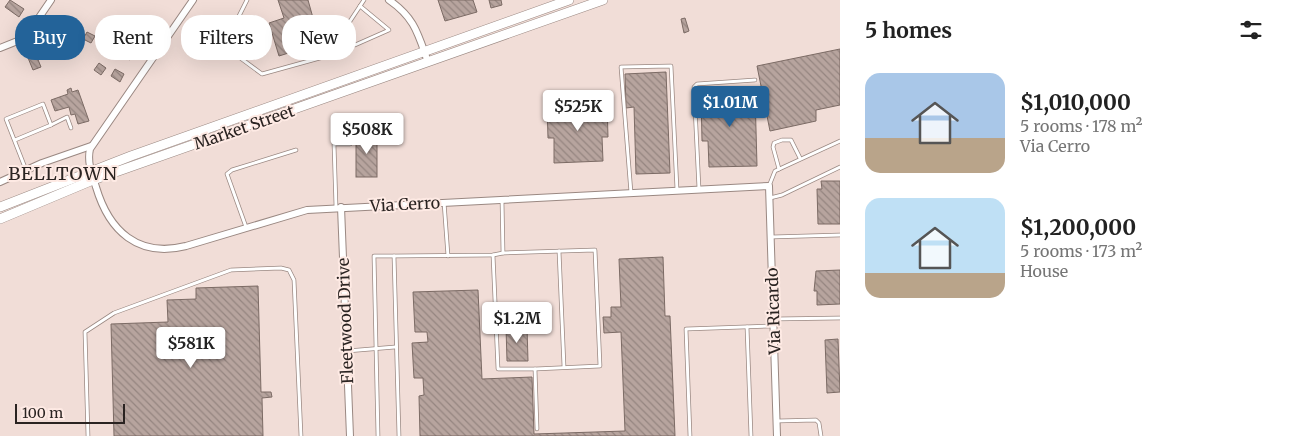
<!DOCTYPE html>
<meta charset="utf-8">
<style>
:root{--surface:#fff;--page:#f2f2f2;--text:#222;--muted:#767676;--accent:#236399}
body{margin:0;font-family:Merriweather,serif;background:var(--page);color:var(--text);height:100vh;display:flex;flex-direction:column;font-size:19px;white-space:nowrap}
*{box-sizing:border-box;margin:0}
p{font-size:16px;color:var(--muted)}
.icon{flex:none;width:28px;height:28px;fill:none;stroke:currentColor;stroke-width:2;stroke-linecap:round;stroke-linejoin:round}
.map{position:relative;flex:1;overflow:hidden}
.drawer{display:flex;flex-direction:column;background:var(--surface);width:450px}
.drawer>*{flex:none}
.guide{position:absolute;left:15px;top:15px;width:475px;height:45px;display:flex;gap:10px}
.scale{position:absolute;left:15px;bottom:12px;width:110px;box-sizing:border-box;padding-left:5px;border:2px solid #2a2321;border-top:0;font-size:14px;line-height:18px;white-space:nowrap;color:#2a2321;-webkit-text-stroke:4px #feeae4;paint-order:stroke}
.price{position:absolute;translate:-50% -42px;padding:0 11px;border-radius:5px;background:#fff;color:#222;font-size:16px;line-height:32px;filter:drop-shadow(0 1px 2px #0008)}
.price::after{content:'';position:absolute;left:50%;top:30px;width:15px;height:11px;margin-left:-8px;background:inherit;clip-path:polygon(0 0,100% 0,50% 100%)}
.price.active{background:var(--accent);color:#fff}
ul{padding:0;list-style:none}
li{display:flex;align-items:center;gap:15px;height:125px;padding:0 25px}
li span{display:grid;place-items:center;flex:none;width:140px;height:100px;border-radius:15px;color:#555}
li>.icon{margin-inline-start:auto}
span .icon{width:60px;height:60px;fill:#fffc;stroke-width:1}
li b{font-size:21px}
h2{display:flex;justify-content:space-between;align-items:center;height:60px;padding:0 25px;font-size:21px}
.chip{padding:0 18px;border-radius:20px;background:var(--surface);box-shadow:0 5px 20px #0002;font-size:18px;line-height:45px}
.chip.active{background:var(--accent);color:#fff}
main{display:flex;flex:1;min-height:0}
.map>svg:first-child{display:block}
</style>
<main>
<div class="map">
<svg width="840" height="436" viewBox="0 0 840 436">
<defs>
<pattern id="building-back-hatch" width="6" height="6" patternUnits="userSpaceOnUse" patternTransform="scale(1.25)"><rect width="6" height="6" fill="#b7a49e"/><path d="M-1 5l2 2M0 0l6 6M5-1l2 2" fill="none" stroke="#958580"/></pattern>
</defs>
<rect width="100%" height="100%" fill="#f1ddd7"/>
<g fill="url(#building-back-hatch)" stroke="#7c6b65">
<path d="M10 0 24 9 19 17 5 7Z"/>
<path d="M278 0H308L320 43 279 56 269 23 284 18Z"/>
<path d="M438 0H473L477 12 445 21Z"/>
<path d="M489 0H501L502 5 491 8Z"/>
<path d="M685 18 689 31 684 33 681 19Z"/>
<path d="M59 25 71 34 60 48 44 36 48 30 53 34Z"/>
<path d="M106 28 134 47 132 51 135 53 130 60 106 44 110 39 102 34Z"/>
<path d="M87 32 95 36 91 43 83 39Z"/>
<path d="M840 49V105L816 110V121L770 131 757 66Z"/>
<path d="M34 50 41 67 33 70 26 53Z"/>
<path d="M99 63 106 68 101 75 94 70Z"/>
<path d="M115 69 124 74 120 82 111 76Z"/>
<path d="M666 72 670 173 636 174 634 107 626 108 625 74Z"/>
<path d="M739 87H751V93H755L757 166 709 167 708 141H702L701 94 739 93Z"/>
<path d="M71 88 72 92 78 90 89 121 78 124 75 114 71 115 69 107 55 111 51 100 68 94 67 90Z"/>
<path d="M607 103 608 137H602L603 161 554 163V138H548L547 105Z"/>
<rect x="356" y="133" width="21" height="44"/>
<path d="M821 181H840V224H818L817 189H822Z"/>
<path d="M663 257 665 316H670L675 436H420L419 396 424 395 423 378H414L412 343 428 342 427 332H415L413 292 478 290 482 379 532 377 534 434 625 431 621 332 604 333 603 317H611V307H621L619 259Z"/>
<path d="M840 270V304L817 305V291H814L816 271Z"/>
<path d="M258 286 261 392H271L272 397 262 398 263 436H114L111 324 168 322 167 300 196 299V288Z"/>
<path d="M506 327H527L528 361H507Z"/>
<path d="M838 339 840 392 827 393 825 340Z"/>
</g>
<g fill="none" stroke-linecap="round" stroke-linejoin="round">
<defs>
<g id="service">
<path d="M247 0 224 46 262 74 327 56 364 0"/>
<path d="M341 34 355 45 389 30 360 6"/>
<path d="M15 140 51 125"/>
<path d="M779 169 773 147 774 143 782 140H791L800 158"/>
<path d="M26 170 6 119 43 104 51 125 67 117 71 128"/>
<path d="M769 186 775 171 840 141"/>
<path d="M699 189 694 87 697 84 755 80"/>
<path d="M631 193 621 67 671 66 677 190"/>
<path d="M770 198 782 195 840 167"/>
<path d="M444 202 448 256"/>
<path d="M336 207 334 144H350"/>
<path d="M246 227 227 174 232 170 296 150"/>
<path d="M771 237 840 235"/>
<path d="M559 251 564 367"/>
<path d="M503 253 595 250 600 366 535 369"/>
<path d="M493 255 498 369H535L537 429"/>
<path d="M394 256 493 255 503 253 502 200"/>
<path d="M774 319 840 318"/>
<path d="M747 327 751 436"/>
<path d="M347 351 395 347"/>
<path d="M777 421 816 420 819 423 821 436"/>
<path d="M88 436 85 332 114 313 231 270 281 268 289 270 294 280 301 436"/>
<path d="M378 436 374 256H394L399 436"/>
<path d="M690 436 686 329 772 326"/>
</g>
<g id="minor">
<path d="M193 0 90 149C87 162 92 175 96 187 109 231 138 258 186 246L307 210 769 186 777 436"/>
<path d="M389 0C415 18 418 34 428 62"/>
<path d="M0 48 25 38 51 0"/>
<path d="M0 182 42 163 91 146"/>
<path d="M341 207 350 436"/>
</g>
<g id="secondary">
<path d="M0 207 131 156 569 0"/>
<path d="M0 219 93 180 603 0"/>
</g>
</defs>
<use href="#service" stroke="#9a8882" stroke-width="4.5"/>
<use href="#minor" stroke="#9a8882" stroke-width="8"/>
<use href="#secondary" stroke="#9a8882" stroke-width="10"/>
<use href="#service" stroke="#fff" stroke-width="3"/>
<use href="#minor" stroke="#fff" stroke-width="6"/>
<use href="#secondary" stroke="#fff" stroke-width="9"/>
</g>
<g text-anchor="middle" stroke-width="4" stroke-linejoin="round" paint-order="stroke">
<g font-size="16" fill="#2a2321" stroke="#feeae4">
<text transform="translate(244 127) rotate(-19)" y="6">Market Street</text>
<text transform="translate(405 204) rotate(-3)" y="6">Via Cerro</text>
<text transform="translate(773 311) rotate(-92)" y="6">Via Ricardo</text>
<text transform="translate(345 321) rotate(-92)" y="6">Fleetwood Drive</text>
</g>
<g font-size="18" letter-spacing="1" fill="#2a2321" stroke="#feeae4">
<text x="63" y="180">BELLTOWN</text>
</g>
</g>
</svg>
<div class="scale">100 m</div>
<b class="price active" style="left:730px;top:128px">$1.01M</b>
<b class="price" style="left:578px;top:132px">$525K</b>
<b class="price" style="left:367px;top:155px">$508K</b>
<b class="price" style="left:517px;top:344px">$1.2M</b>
<b class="price" style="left:191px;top:369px">$581K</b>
<div class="guide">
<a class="chip active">Buy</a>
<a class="chip">Rent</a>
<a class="chip">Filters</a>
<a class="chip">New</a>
</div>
</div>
<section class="drawer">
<h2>5 homes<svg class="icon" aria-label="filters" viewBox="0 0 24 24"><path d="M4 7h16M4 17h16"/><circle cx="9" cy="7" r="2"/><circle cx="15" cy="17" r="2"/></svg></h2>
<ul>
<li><span style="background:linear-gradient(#a9c7e8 65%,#b9a48a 0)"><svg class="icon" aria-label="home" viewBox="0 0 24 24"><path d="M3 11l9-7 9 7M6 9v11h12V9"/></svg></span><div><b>$1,010,000</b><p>5 rooms · 178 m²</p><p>Via Cerro</p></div></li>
<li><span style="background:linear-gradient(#bfe0f5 75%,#b9a48a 0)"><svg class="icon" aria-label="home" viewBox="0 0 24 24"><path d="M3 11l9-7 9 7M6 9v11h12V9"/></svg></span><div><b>$1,200,000</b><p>5 rooms · 173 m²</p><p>House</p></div></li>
</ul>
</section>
</main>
